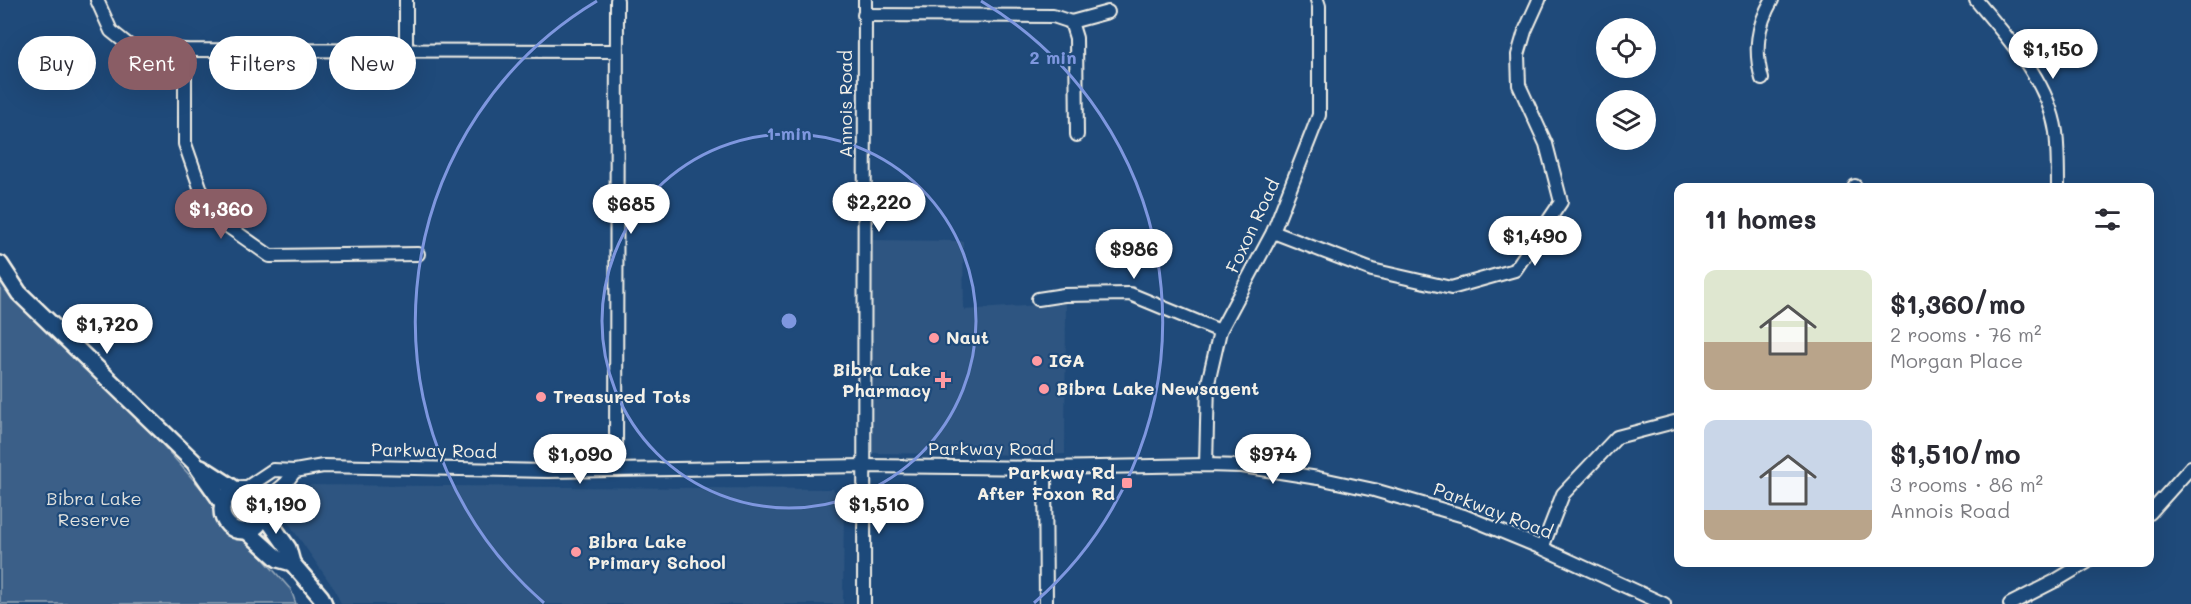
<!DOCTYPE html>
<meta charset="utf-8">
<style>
:root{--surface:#fff;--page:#f2f2f3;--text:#2b2b33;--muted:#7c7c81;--accent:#8a5d65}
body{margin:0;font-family:Mali,sans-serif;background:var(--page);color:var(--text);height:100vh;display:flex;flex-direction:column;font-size:22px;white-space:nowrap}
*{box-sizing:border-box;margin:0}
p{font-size:20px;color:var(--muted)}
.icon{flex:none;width:33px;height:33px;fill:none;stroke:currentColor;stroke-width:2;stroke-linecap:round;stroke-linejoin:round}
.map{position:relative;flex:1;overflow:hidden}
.side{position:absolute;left:1674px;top:183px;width:480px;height:384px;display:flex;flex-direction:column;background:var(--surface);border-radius:12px;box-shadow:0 6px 24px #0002}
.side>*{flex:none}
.banner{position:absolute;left:18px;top:36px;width:570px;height:54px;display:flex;gap:12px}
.fabs{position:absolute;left:1596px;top:18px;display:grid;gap:12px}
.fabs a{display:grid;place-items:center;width:60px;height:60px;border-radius:50%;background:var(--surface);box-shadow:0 6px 24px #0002;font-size:30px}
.price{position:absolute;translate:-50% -51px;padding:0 14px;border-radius:21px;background:#fff;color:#222;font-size:20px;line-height:39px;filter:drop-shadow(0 2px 3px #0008)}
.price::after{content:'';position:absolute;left:50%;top:36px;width:18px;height:14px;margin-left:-9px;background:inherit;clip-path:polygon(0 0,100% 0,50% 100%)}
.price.current{background:var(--accent);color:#fff}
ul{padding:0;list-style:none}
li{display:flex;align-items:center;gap:18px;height:150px;padding:0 30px}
li span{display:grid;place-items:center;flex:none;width:168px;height:120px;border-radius:12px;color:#555}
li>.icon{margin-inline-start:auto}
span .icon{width:72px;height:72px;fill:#fffc;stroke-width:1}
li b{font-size:26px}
h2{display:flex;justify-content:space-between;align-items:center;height:72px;padding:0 30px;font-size:26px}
.chip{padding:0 21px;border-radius:27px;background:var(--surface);box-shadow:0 6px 24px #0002;font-size:21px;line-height:54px}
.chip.current{background:var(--accent);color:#fff}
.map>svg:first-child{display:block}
</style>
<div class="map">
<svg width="2191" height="604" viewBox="0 0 2191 604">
<rect width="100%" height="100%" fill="#1f4a7a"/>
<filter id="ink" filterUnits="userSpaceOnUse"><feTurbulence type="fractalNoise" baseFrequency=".0167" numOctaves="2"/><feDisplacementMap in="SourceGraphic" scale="12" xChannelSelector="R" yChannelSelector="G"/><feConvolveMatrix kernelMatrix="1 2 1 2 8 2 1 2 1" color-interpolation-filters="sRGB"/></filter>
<g filter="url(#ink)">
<g fill="#2d5581">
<path d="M870 240 963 241 964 310 1066 303 1065 454 1044 455 869 453Z"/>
<path d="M303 485 833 489 844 502 843 604H341L335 590 283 515Z"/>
</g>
<path fill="#3a5f88" stroke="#97a8b8" stroke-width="1.5" d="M0 261 291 590 296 604H0Z"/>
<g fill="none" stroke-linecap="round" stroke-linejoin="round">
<defs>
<g id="minor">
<path d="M97 0 111 31 131 47 185 50 616 51"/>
<path d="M1976 0C2008 39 2048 80 2056 132 2058 150 2058 170 2058 188"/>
<path d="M864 15 1053 16 1071 22 1076 38 1077 135"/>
<path d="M1071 22 1108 12"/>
<path d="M185 50V144L209 213 270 256 418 254"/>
<path d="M406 51V0"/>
<path d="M1762 79C1754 50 1757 26 1772 0"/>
<path d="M1854 188 1855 186"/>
<path d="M1273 232 1372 270 1451 288 1515 270 1561 202 1546 144 1519 85 1518 55 1525 31 1539 0"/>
<path d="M1038 299 1064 295 1130 294 1220 331"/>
<path d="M1206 465 1208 383 1220 331 1273 232 1319 115V6L1317 0"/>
<path d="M1045 468 1046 604"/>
<path d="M616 470 617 0"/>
<path d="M246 488 273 470 295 471 323 466 548 471 864 466 1045 468 1206 465 1242 466 1318 478 1374 490 1464 516 1542 548 1664 604"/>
<path d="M263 503 286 483 295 471"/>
<path d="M2150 513 2191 467"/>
<path d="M1542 548 1563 494 1617 437 1678 421"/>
<path d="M864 604 865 0"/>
<path d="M2010 604 2055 581 2087 562"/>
</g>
<g id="tertiary">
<path d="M0 264 19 293 194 462 222 502"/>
<path d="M201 467 235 489"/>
<circle cx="243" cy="510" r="21"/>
<path d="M264 514 288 548 292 563 321 597 324 604"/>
<path d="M247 531 278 559 292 563"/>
</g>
</defs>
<use href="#minor" stroke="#f4f1e8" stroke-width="16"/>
<use href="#tertiary" stroke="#f4f1e8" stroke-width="20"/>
<use href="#minor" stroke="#1f4a7a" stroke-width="12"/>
<use href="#tertiary" stroke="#1f4a7a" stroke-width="15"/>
</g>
</g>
<g fill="none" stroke="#7e97df" stroke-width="3">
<circle cx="789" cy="321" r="187"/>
<path d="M544 603A373 373 0 0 1 597 1M981 1A373 373 0 0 1 1034 603"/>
</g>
<g fill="#ff9aa2" stroke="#1f4a7a" stroke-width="2">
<circle cx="934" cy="338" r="6"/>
<circle cx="1037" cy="361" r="6"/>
<path d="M940 371h6v6h6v6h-6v6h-6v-6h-6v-6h6z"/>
<circle cx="1044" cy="389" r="6"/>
<circle cx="541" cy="397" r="6"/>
<rect x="1121" y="477" width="12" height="12" rx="3"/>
<circle cx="576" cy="552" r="6"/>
</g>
<g text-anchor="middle" stroke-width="4.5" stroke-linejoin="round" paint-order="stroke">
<g font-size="18" fill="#f4f1e8" stroke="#1f4a7a">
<text transform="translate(846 104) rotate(-90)" y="6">Annois Road</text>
<text transform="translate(1253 226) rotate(-65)" y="6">Foxon Road</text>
<text x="991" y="455">Parkway Road</text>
<text transform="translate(434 451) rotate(1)" y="6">Parkway Road</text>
<text transform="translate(1493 511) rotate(21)" y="6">Parkway Road</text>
</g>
<g font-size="18" font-weight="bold" fill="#f4f1e8" stroke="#1f4a7a" text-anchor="start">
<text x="946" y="344">Naut</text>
<text x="1049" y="367">IGA</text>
<text x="931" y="376" text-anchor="end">Bibra Lake<tspan x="931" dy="21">Pharmacy</tspan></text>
<text x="1056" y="395">Bibra Lake Newsagent</text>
<text x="553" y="403">Treasured Tots</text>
<text x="1115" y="479" text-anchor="end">Parkway Rd<tspan x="1115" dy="21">After Foxon Rd</tspan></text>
<text x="588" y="548">Bibra Lake<tspan x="588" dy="21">Primary School</tspan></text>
</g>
<g font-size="18" fill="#e1e2de" stroke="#1f4a7a">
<text x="94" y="505">Bibra Lake<tspan x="94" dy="21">Reserve</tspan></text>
</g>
</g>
<circle cx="789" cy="321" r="9" fill="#7e97df" stroke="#1f4a7a" stroke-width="3"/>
<g font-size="18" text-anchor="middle" font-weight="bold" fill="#7e97df" stroke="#1f4a7a" stroke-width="4.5" stroke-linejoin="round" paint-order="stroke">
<text x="1053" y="64">2 min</text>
<text x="789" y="140">1 min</text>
</g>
</svg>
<div class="fabs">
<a><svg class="icon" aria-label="locate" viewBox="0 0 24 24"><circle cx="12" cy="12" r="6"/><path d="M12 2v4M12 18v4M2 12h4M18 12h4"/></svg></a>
<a><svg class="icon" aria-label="layers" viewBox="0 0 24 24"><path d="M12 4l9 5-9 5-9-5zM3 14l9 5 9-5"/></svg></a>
</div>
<b class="price" style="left:2053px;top:80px">$1,150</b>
<b class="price" style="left:879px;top:233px">$2,220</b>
<b class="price" style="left:631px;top:235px">$685</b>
<b class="price current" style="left:221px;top:240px">$1,360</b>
<b class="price" style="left:1535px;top:267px">$1,490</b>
<b class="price" style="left:1134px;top:280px">$986</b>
<b class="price" style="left:107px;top:355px">$1,720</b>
<b class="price" style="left:580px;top:485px">$1,090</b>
<b class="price" style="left:1273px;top:485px">$974</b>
<b class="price" style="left:276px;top:535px">$1,190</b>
<b class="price" style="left:879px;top:535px">$1,510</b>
<div class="banner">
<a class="chip">Buy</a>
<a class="chip current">Rent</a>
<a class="chip">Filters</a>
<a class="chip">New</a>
</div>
<section class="side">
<h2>11 homes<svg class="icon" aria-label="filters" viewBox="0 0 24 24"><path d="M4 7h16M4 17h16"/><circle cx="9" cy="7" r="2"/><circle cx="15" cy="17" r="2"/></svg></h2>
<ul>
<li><span style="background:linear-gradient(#dfe7d0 60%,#b9a48a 0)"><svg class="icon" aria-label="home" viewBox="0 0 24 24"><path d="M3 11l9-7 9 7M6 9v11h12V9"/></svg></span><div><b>$1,360/mo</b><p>2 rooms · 76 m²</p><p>Morgan Place</p></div></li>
<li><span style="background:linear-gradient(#c9d6e8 75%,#b9a48a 0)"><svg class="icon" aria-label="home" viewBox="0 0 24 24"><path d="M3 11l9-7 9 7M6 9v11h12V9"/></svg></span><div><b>$1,510/mo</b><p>3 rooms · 86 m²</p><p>Annois Road</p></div></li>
</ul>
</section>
</div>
